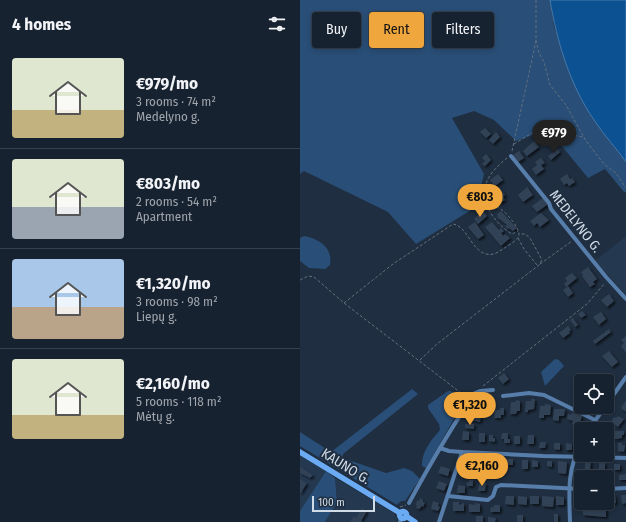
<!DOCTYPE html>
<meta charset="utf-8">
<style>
:root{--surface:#172230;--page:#242f3c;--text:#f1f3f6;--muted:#9ea4ab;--line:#363f4c;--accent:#efa73d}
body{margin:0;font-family:"Fira Sans Condensed",sans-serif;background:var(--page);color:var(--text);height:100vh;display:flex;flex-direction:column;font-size:15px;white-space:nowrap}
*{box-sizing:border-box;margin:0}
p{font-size:13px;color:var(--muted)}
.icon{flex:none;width:22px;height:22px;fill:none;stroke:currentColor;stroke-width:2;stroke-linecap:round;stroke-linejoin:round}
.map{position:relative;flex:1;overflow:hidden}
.sheet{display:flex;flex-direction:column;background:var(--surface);width:300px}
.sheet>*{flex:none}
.banner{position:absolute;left:12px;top:12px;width:254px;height:36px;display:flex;gap:8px}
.fabs{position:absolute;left:274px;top:374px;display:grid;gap:8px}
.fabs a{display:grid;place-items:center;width:40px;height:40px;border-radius:4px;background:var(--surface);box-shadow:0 2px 6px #0003,0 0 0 1px var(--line);font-size:20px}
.scale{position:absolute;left:12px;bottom:10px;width:63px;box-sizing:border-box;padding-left:4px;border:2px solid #d1dbe6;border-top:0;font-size:11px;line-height:14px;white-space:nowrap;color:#d1dbe6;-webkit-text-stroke:3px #1f2e40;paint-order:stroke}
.price{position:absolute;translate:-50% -34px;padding:0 9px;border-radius:14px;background:var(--accent);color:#111;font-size:13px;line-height:26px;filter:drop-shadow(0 1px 2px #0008)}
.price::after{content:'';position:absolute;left:50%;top:24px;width:12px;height:9px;margin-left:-6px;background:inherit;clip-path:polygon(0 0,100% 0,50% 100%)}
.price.active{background:#222;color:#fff}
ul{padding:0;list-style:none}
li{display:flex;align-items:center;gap:12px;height:100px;padding:0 12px}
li+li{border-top:1px solid var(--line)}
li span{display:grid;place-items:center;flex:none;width:112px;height:80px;border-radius:4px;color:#555}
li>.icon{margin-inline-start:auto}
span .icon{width:48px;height:48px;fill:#fffc;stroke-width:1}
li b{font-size:17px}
h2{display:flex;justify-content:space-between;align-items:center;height:48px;padding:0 12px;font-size:17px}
.tag{padding:0 14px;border-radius:4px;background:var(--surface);box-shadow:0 2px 6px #0003,0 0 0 1px var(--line);font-size:14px;line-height:36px}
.tag.active{background:var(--accent);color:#111}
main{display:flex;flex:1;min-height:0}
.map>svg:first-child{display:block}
</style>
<main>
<section class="sheet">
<h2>4 homes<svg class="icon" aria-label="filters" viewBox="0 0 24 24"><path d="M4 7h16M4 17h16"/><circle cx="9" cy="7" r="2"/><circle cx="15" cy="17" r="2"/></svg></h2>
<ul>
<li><span style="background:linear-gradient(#dfe7d0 65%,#c2b280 0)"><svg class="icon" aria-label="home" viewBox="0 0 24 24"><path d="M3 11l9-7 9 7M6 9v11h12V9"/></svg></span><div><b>€979/mo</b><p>3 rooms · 74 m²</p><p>Medelyno g.</p></div></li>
<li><span style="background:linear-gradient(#dfe7d0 60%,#9aa5b1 0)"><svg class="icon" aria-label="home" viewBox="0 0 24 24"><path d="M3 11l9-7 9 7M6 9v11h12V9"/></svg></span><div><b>€803/mo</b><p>2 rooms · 54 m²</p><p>Apartment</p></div></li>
<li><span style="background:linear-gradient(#a9c7e8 60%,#b9a48a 0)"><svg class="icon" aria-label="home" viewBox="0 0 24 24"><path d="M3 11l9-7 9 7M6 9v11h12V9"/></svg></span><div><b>€1,320/mo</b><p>3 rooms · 98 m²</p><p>Liepų g.</p></div></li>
<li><span style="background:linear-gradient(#dfe7d0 70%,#c2b280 0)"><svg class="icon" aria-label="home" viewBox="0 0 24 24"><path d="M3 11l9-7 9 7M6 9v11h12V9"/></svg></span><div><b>€2,160/mo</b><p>5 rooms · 118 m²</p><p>Mėtų g.</p></div></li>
</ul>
</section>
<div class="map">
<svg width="326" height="522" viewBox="0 0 326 522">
<defs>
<filter id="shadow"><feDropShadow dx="2" dy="2" stdDeviation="1" flood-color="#0009"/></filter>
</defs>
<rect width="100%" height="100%" fill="#1f2e40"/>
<g fill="#243850">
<path d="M326 236V295L295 261Z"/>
<path d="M0 455 26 471 0 511Z"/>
<path d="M35 478 94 513 97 519 96 522H25L37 502Z"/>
</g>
<g fill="#294e77">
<path d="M0 0H250L254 26 269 72 277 89 294 120 326 162V192H324L305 169 288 178 261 145 248 133 235 134 216 141 194 120 174 111 152 118 184 174 176 207 116 244 88 212 4 171 0 174Z"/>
<path d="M4 236C20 239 33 248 30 265L25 269 9 268 0 261V238Z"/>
<path d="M255 359 259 360 264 366 245 386 241 372Z"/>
<path d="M112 389 118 394 43 454V458L86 473 104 468 112 471 120 479 105 501H101L97 505 0 446V432L31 452Z"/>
<path d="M148 391H151L166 403 155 417 126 468 122 466C121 453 131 440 140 430L139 424 128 408V405Z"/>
<path d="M26 471 35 478 37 502 25 522H0V511Z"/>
</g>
<path fill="#0c5191" stroke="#477aaa" d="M250 0H326V162C316 148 304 135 294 120 270 85 257 42 250 0Z"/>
<g fill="#334356" filter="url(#shadow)">
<path d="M185 128 191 134 186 138 180 132Z"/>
<path d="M196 132 200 137 193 144 189 140Z"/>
<path d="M234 141 239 147 227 156 223 151Z"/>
<path d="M258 149 260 152 251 160 248 156Z"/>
<path d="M219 151 224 158 218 162 213 155Z"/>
<path d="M186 154 191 160 185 166 182 164 185 161 182 158Z"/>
<path d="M241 158 245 163 241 165 244 169 236 175 232 169 237 165 235 162Z"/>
<path d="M198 174 203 180 195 186 190 180Z"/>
<path d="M267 174 270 179 272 178 275 182 269 186 267 183 264 185 260 179Z"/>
<path d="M227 187 233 195 223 202 218 195Z"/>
<path d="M197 190 199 193 202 191 205 195 203 197 205 200 200 203 193 192Z"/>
<path d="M243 198 248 204 237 212 232 206Z"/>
<path d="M183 211 187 216 178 224 174 219Z"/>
<path d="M201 211 217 228 213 231 209 228 208 229 205 226 207 225 197 217 198 216 197 214Z"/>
<path d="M241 213 249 220 240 227 237 223 234 226 230 221Z"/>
<path d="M175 222 184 235 178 239 168 227Z"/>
<path d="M192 222 199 230 201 228 204 231 201 233 204 236 205 234 210 238 201 246 185 227Z"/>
<path d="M288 267 297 279 293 282 295 284 290 287 282 276 283 275 281 272Z"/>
<path d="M272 273 277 278 266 287 264 284 267 281 265 278Z"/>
<path d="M268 286 273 293 268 297 263 290Z"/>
<path d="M309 294 314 301 307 307 301 300Z"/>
<path d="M282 311 286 315 281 318 278 314Z"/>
<path d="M301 312 306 319 299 325 293 317Z"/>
<path d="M273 318 278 325 275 327 270 320Z"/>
<path d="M268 326 271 330 269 331 270 333 263 338 259 333Z"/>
<path d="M309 329 311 332 295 344 293 341Z"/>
<path d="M326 336V353L321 346 324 343 321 340Z"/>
<path d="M309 351 318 362 312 367 302 356Z"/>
<path d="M204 373 209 379 203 384 198 378Z"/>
<path d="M182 396 188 399 183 407 177 403Z"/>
<path d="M231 399H235L234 409 228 410V412H225L226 401H231Z"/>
<path d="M216 400 220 401V411H217L216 414H210L211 402H216Z"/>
<path d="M326 400V412L321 408Z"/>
<path d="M245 404 251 405 250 415H244V418H239L240 406H245Z"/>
<path d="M200 408H204V415H201V418H194L195 410H200Z"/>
<path d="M254 409H265L264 416H259V421L253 420Z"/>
<path d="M172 413 181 415 180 422 171 420Z"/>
<path d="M272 413 282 416 279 427 272 424 273 421 267 419 268 414 271 415Z"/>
<path d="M318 416 324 419 318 427 311 422 314 417 316 418Z"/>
<path d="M165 424H174V429L165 428Z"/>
<path d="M163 431 169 432V440H162Z"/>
<path d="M315 431H324V435H322V438L315 439Z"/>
<rect x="179" y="433" width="6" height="9"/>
<path d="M202 433H208V439H210V443H204V439H201Z"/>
<path d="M307 434 314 435 313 440H307Z"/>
<path d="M189 435H193V438H195V442L189 441Z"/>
<path d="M228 435H234V444H227Z"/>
<rect x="214" y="436" width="6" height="8"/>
<path d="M240 442H246L245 448H239Z"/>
<path d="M254 443H260V450L254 449Z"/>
<path d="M266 443 272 444V450H266Z"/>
<path d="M318 443H323L322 445H325L324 452 318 451Z"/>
<path d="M170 456 174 457 173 468 166 467V459H170Z"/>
<rect x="206" y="459" width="7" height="6"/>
<rect x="222" y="460" width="6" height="9"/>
<path d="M232 460 238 461V467H232Z"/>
<path d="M178 461H186L185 468H178Z"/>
<path d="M191 461H198V468H190Z"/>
<path d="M247 461H252V467L247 466Z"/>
<path d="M258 461 267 462 266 474 258 473Z"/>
<path d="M285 461H291L290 470H285Z"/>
<rect x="299" y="463" width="6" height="6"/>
<rect x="314" y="464" width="6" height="6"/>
<path d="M141 466 150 469 148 476 138 473Z"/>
<path d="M0 467 13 475 10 478 0 473Z"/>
<path d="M326 474V480H319V475Z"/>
<path d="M0 479 7 483 0 494Z"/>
<path d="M169 480H173V486H167V482H169Z"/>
<path d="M139 481 147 484 144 491 136 488Z"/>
<path d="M179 483H186L185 491H178Z"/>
<path d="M158 485 165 486V493H157Z"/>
<path d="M308 495H315L316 503 309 504Z"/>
<path d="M321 495H326V503L322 504Z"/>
<path d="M206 496H214V505L205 504Z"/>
<path d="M218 496 227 497V505L218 504Z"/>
<rect x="230" y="496" width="9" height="8"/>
<path d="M242 496 254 497 253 507 242 506Z"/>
<path d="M256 496 264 497V505H256Z"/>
<path d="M120 498 123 500V502H125L123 507 121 506 120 509 116 508 117 505H116L117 500 119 501Z"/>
<path d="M133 501 139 503 138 506 140 507 138 511 131 509Z"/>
<path d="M153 502H159V505L164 503V511H153Z"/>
<path d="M175 503 180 504V512H169V504L175 505Z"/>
<path d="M194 505H200V512H190L191 507H194Z"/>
<path d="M288 507 306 508V517L283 515V511H287Z"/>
<path d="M62 508 67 511 61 521 63 522H50L54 516 56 518Z"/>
<rect x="254" y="514" width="4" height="8"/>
<rect x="217" y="515" width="6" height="7"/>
<rect x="176" y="516" width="7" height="6"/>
<path d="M188 517 196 518 195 522H188Z"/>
</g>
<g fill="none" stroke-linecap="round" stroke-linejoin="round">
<g stroke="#63707f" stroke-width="1" stroke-dasharray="3 2" stroke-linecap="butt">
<path d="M236 0V41L239 53 244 62 250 85 266 105 286 141 304 164 316 173 326 188"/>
<path d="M214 144 232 133 243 130 253 129 272 135 283 137"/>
<path d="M212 151 236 41"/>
<path d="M207 158C200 164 192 171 188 179 177 200 194 223 212 234L218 231"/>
<path d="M218 238 224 249 237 265"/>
<path d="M240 264 272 241"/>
<path d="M0 280 8 276 14 277 44 303 161 393 162 396 159 401"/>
<path d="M44 303 93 264 153 224C167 226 172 251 186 254 193 256 198 252 203 249 207 246 219 240 219 235 220 228 207 214 202 210 197 206 190 204 185 201"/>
<path d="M120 360 137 344 239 265 242 260 230 238 225 234H220"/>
<path d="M183 386 287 304 305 283"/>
<path d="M100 507 106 505"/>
</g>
<g stroke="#577eab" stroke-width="4">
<path d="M211 156 249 203 251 209 306 277 326 299"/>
<path d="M203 396 229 393 244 395 295 420"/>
<path d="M307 404 326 377"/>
<path d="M289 429 305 407"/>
<path d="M140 448 149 451 162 452 243 456 326 458"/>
<path d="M307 489 326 488"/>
<path d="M148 496 188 500 193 496 196 487 201 485 281 489"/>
<path d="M109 503C129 466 150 429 175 393L180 391 193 390"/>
<path d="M100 522 101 518"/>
<path d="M139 522 162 452"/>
<path d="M270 522C269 491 267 471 281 443"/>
</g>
<g stroke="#6babf4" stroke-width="5.5">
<path d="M0 452 100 513"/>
<circle cx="103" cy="515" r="3.5"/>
<path d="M106 516 115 522"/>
</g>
</g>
<g text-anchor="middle" stroke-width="4" stroke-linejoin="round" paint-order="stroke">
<g font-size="14" fill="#d1dbe6" stroke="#1f2e40">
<text transform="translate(276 221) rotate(52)" y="5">MEDELYNO G.</text>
<text transform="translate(46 466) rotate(32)" y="5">KAUNO G.</text>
</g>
</g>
</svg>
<div class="fabs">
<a><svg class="icon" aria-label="locate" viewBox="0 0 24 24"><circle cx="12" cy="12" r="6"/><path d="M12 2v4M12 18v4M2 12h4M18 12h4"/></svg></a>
<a>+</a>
<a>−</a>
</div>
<div class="scale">100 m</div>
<b class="price active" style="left:254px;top:154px">€979</b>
<b class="price" style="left:180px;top:218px">€803</b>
<b class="price" style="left:170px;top:426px">€1,320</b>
<b class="price" style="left:182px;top:487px">€2,160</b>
<div class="banner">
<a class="tag">Buy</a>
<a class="tag active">Rent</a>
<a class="tag">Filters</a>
</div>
</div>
</main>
